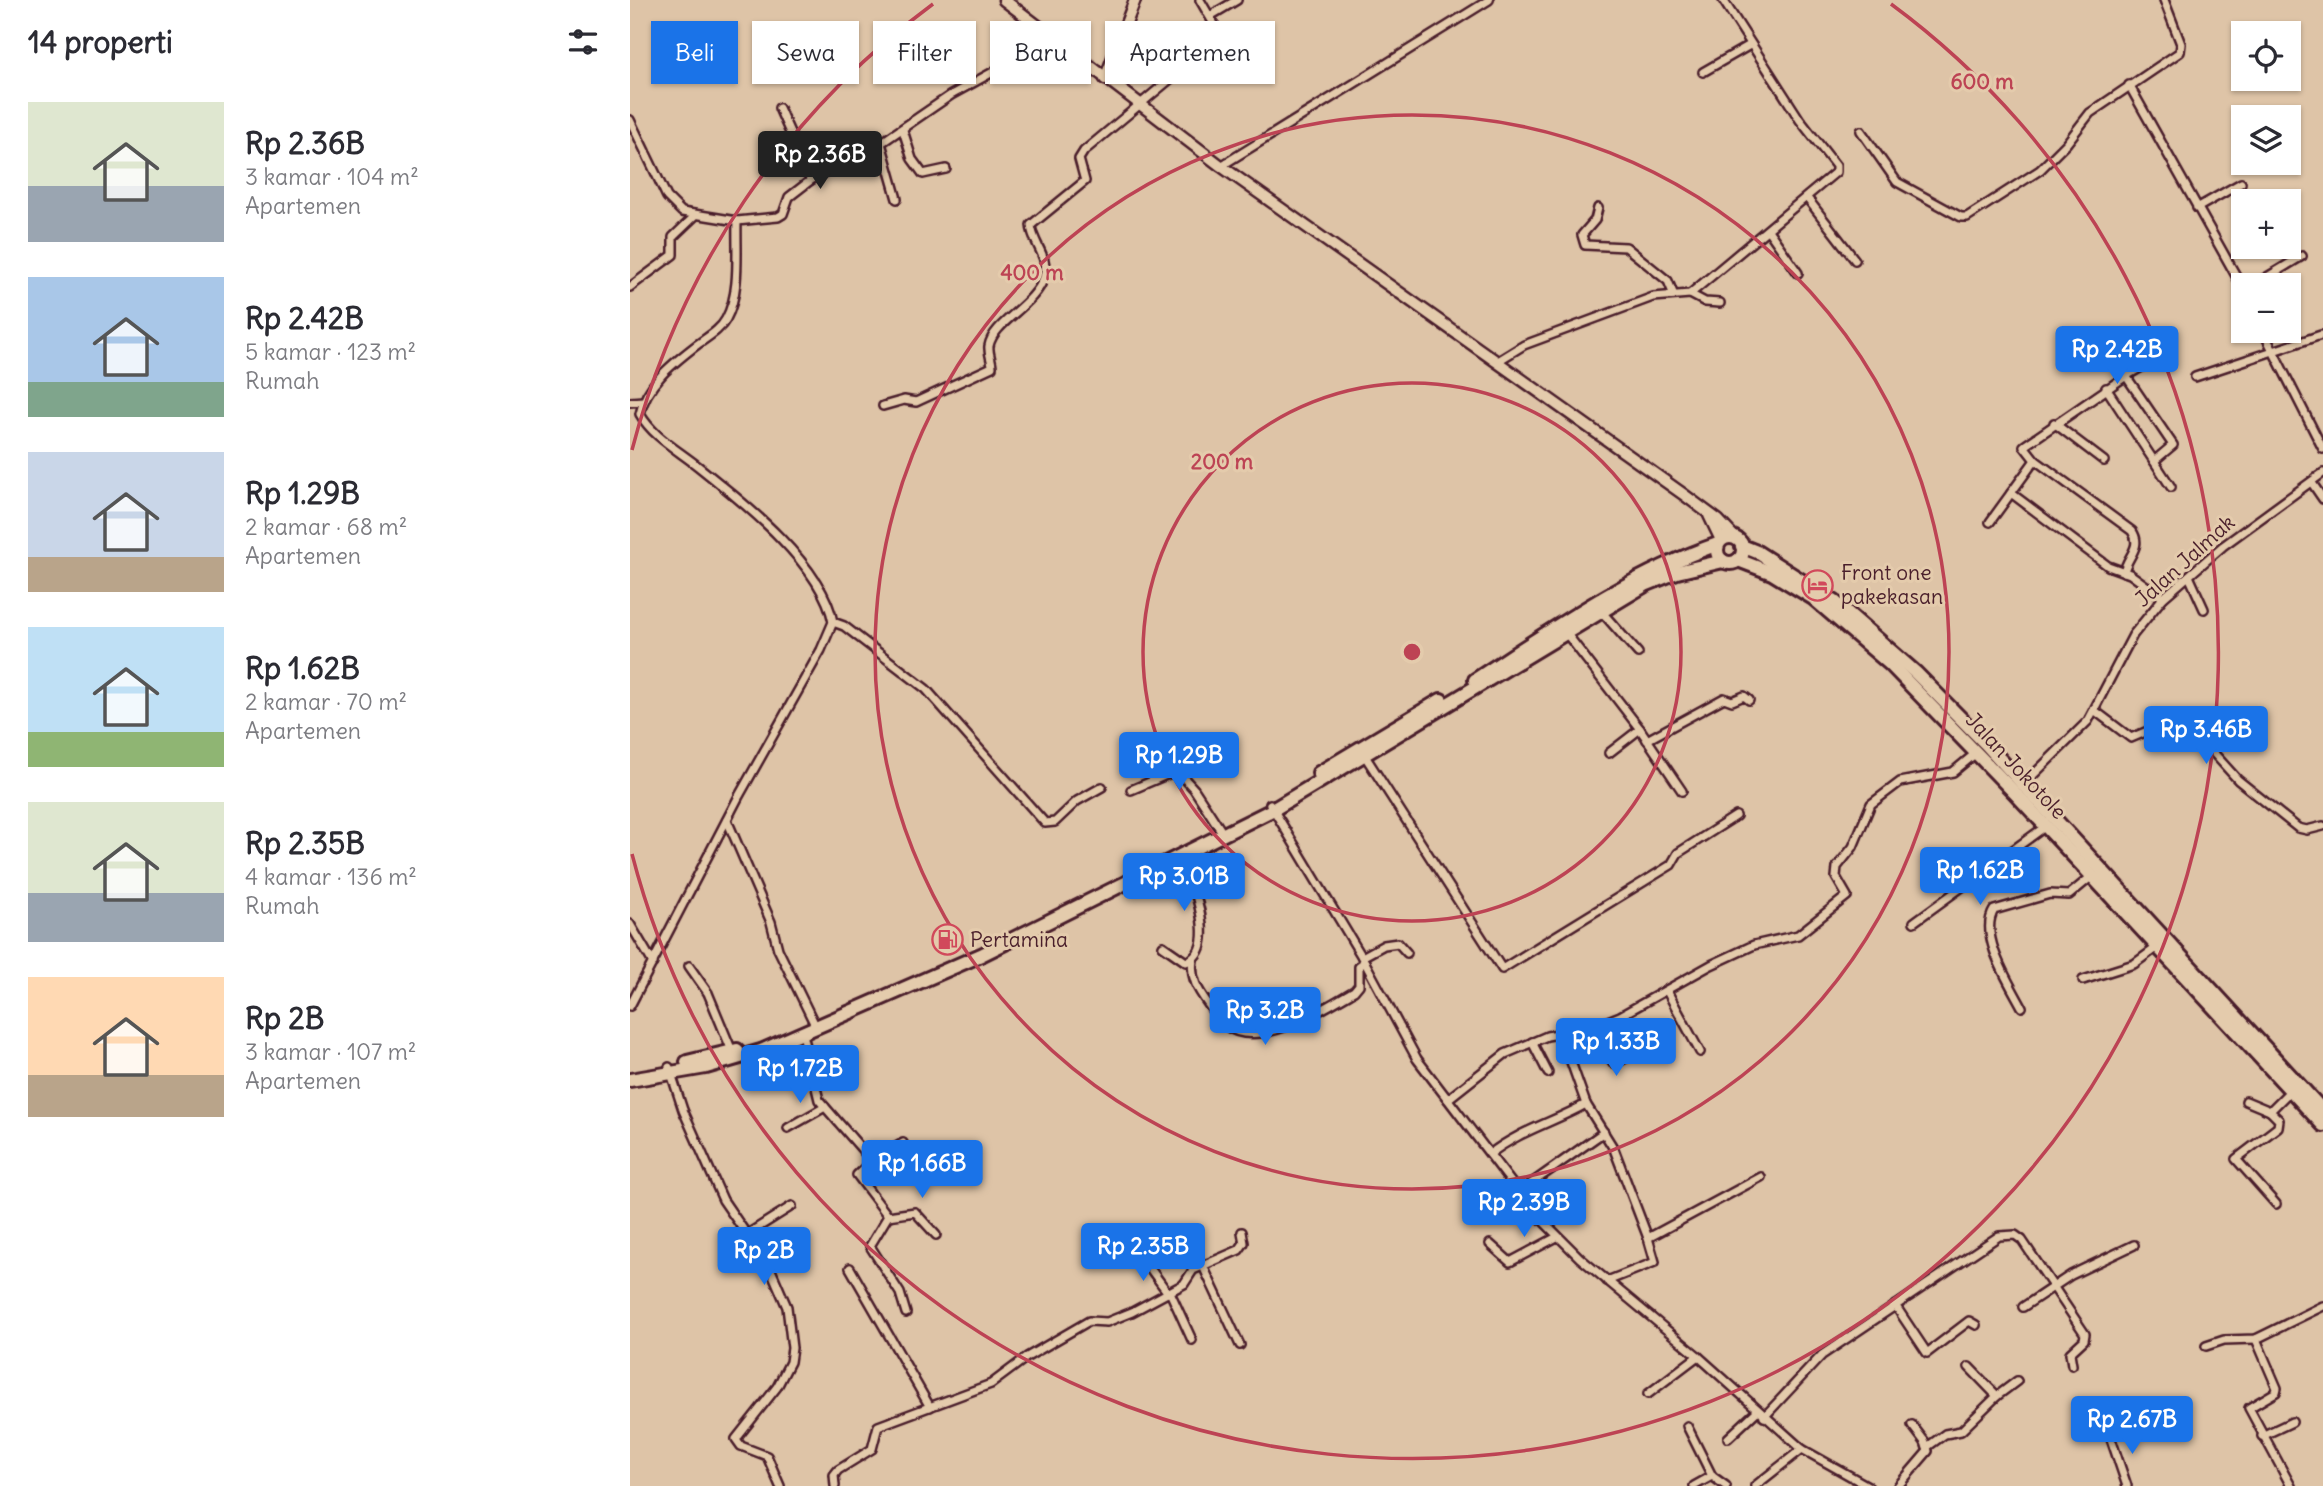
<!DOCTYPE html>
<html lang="id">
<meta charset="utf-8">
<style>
:root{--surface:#fff;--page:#f7f7f7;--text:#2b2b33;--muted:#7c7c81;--accent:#1a73e8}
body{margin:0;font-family:Delius,sans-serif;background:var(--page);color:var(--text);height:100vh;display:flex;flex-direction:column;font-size:26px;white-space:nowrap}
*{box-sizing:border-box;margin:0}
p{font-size:23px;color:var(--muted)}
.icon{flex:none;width:38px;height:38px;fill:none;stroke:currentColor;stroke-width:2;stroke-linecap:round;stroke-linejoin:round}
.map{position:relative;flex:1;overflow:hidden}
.sheet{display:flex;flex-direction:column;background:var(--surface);width:630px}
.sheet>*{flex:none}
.guide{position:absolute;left:21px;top:21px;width:665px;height:63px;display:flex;gap:14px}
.controls{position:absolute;left:1601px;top:21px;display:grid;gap:14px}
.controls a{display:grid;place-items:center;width:70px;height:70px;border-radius:0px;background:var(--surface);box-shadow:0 2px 5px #0004;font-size:35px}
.price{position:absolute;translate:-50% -60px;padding:0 16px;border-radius:7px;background:var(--accent);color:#fff;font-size:23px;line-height:46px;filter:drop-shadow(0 2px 4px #0008)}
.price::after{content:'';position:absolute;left:50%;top:42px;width:21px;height:16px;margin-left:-10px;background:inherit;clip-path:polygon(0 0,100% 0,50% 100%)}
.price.active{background:#222;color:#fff}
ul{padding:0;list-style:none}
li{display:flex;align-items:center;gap:21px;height:175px;padding:0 28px}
li span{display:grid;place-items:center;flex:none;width:196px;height:140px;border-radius:0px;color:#555}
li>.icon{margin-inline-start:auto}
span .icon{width:84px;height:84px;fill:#fffc;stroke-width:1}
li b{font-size:30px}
h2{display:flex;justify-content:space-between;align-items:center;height:84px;padding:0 28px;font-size:30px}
.tag{padding:0 24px;border-radius:0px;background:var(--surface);box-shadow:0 2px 5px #0004;font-size:24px;line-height:63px}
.tag.active{background:var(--accent);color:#fff}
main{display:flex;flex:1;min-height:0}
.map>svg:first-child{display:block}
</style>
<main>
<section class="sheet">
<h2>14 properti<svg class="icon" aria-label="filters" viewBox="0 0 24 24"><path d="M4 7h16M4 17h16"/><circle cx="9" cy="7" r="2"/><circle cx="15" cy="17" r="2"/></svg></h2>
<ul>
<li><span style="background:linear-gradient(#dfe7d0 60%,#9aa5b1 0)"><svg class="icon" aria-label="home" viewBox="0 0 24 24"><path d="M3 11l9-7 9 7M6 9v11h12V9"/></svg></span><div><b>Rp 2.36B</b><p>3 kamar · 104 m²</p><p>Apartemen</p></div></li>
<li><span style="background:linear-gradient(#a9c7e8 75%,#7fa58c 0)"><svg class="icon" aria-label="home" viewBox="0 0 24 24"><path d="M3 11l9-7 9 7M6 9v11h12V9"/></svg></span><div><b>Rp 2.42B</b><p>5 kamar · 123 m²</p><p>Rumah</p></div></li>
<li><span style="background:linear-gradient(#c9d6e8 75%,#b9a48a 0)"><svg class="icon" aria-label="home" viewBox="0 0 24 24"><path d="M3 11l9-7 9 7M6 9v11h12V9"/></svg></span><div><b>Rp 1.29B</b><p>2 kamar · 68 m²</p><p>Apartemen</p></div></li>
<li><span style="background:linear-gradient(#bfe0f5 75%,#8fb573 0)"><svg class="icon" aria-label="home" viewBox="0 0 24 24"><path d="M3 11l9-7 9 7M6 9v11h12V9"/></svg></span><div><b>Rp 1.62B</b><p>2 kamar · 70 m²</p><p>Apartemen</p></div></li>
<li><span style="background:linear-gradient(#dfe7d0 65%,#9aa5b1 0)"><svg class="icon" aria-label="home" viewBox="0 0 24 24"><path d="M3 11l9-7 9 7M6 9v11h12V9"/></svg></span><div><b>Rp 2.35B</b><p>4 kamar · 136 m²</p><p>Rumah</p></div></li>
<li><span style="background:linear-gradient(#ffd9b3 70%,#b9a48a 0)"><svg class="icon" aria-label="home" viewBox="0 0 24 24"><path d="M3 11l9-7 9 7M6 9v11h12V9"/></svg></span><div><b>Rp 2B</b><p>3 kamar · 107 m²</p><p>Apartemen</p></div></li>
</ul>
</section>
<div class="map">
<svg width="1693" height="1486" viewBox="0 0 1693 1486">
<rect width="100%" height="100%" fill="#dec4a7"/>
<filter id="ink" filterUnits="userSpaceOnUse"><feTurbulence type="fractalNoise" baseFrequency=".0143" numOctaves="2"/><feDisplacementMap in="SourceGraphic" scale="14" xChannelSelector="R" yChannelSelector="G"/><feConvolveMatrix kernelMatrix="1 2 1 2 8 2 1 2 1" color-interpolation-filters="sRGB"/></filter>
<g filter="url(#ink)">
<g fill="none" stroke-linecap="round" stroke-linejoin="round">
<defs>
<g id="minor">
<path d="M570 0 595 43"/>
<path d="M580 16 607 0"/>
<path d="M1073 72 1120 45"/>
<path d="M1499 85 1614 290"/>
<path d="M149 108 181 180"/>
<path d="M0 120 37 197 52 212 107 221 148 217 153 214 159 197 181 180 251 143 321 95 363 72 417 33"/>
<path d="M273 130 282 159 293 174 316 169"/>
<path d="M1231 131 1267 182 1331 217H1337L1410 170 1436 144 1460 113 1550 52 1551 44 1534 0"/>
<path d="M251 143 267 199"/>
<path d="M591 166 859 0"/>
<path d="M1177 198 1225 260"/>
<path d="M968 208 965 220 952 235 955 245 996 247 1038 281 1043 293"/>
<path d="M1567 208 1611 183"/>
<path d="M1138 230 1168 273"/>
<path d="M1624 285 1672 256"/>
<path d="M0 287 43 255V237L66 215"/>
<path d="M1060 294 1075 302 1090 303"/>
<path d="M1633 331 1693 449"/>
<path d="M1480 346 1496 376 1515 365"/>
<path d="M868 361 894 345 1023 297 1060 294 1206 172V166L1170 120 1093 0"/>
<path d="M1565 377 1691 335"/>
<path d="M1476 388 1541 487"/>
<path d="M0 402 13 401"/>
<path d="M253 406 274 400 286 402 362 367C362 360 358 353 359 346 363 322 406 305 414 277 420 257 402 243 401 225L455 181 449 159 454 151 568 56"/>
<path d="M1424 423 1474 461"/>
<path d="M1682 483 1693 499"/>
<path d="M1381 493 1478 566 1500 574 1533 598"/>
<path d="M1360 522 1405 460"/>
<path d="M1494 572C1497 556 1513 547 1502 531L1405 460 1394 446 1496 376 1543 445 1524 461"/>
<path d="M1559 576 1574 609"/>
<path d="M971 611 1008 653"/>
<path d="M203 622 214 626 296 689 415 823 425 822 447 801 472 787"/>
<path d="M936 633 1010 729 1052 791"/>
<path d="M1464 710 1501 738 1551 717 1608 780 1668 828 1677 830 1693 826"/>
<path d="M1017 740 1094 698 1102 701 1114 696 1119 700"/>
<path d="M523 744 564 789 590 829"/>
<path d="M979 753 1010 729"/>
<path d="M735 756 872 969 1041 865 1048 853 1106 816"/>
<path d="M1393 785 1458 721 1503 635 1533 598 1593 546 1693 473"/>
<path d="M501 790 548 770"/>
<path d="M640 804 732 957 787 1059 903 1211 950 1258 1068 1356 1172 1449 1238 1486"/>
<path d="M97 820 141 922 148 949 184 1023"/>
<path d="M1284 922 1416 826"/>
<path d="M0 924 23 963"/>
<path d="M533 946 556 962C583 952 570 907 563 886 559 876 551 867 545 858"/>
<path d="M732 957 754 945 768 943 777 953"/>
<path d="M563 960C560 978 568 990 578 1004 583 1011 588 1020 595 1025 629 1052 694 1008 724 991L729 985V966L735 962"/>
<path d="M59 966 78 993 102 1051"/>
<path d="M1453 980 1504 964 1530 945"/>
<path d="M1037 991 1070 1052"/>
<path d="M0 1006 109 796 191 650 203 622C192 564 113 502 69 467 48 450 23 437 10 414 16 383 45 362 68 344 79 336 90 330 96 319 111 292 106 251 107 221"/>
<path d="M1392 1007C1380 984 1348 935 1364 910L1420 894 1439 895 1462 876"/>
<path d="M960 1028 984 1064 1034 1039"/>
<path d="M173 1034 189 1100 242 1161 227 1175 258 1216 240 1246 270 1293 276 1313"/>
<path d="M931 1034 956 1104 984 1149 1018 1238 1131 1177"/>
<path d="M902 1042 918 1073"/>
<path d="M39 1067 53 1110 93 1200 141 1270 157 1307 162 1348 160 1362 147 1387 106 1439 111 1446 137 1456 150 1486"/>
<path d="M818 1099 875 1054 917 1036 960 1028 990 1016 1081 965 1124 945 1168 935 1217 896 1206 877 1207 867 1223 847 1241 804 1270 782 1323 772 1346 753"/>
<path d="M1616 1101 1640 1111"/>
<path d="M158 1128 195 1107"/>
<path d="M860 1154C889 1131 924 1122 956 1104"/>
<path d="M242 1161 273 1143"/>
<path d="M889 1192 974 1132"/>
<path d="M1646 1204 1606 1159 1648 1127 1649 1120 1640 1111 1661 1090"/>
<path d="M258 1216 285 1212 306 1235"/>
<path d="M116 1235 162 1206"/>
<path d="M860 1244 880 1262 927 1237"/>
<path d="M511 1256 538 1293"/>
<path d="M573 1266 610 1345"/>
<path d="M220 1268 300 1407"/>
<path d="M977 1281 1025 1262 1018 1238"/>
<path d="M540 1292 562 1340"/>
<path d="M1265 1305 1297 1353 1339 1321 1346 1325"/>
<path d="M1393 1307 1441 1275 1504 1245"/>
<path d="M1626 1339 1647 1388 1646 1392 1619 1408 1661 1486"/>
<path d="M1576 1346 1594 1340 1626 1339 1693 1306"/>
<path d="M1339 1367 1367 1396"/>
<path d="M1018 1394 1068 1356"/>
<path d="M1134 1417 1192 1355 1369 1236 1385 1235 1392 1240 1455 1334 1454 1340 1440 1353 1442 1365"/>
<path d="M1057 1426 1082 1476"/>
<path d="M1480 1436 1497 1486"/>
<path d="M1632 1436 1662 1422"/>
<path d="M1098 1438 1127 1411"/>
<path d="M1297 1447 1315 1434 1331 1431 1367 1396 1387 1381"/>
<path d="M205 1486 204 1475 208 1470 242 1449 248 1426 361 1384 397 1357 459 1321 477 1322 502 1312 554 1284 563 1270 609 1250 614 1243 612 1232"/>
<path d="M1064 1486 1082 1476 1096 1486"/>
<path d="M1125 1486 1172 1449"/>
<path d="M1268 1486 1298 1451 1295 1442 1282 1425"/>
</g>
<g id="secondary">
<path d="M374 0 591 166 1053 494 1088 520 1104 537"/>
<path d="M475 79 505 0"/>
<path d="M1079 515 1091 540"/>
</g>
<g id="trunk">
<circle cx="1100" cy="550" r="13"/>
<path d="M1112 546 1127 552 1205 602 1286 673 1355 743 1693 1111"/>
<path d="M1108 560 1142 573 1183 598 1261 665 1385 793 1693 1125"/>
<path d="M845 680C923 629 999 575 1088 544"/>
<path d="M689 773 811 700"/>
<path d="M57 1062 107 1050"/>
<path d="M0 1080 76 1067 131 1051 351 955 644 809 1015 585 1047 572 1093 561"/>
</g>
</defs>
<use href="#minor" stroke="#4a1f2b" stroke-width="12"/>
<use href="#secondary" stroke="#4a1f2b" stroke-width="15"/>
<use href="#trunk" stroke="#4a1f2b" stroke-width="18"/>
<use href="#minor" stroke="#e4cbac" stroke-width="7"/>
<use href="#secondary" stroke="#e4cbac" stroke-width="10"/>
<use href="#trunk" stroke="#e4cbac" stroke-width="12"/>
</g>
</g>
<g fill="none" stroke="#bd4354" stroke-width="3.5">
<circle cx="782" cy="652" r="269"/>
<circle cx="782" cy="652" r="537"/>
<path d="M2 450A806 806 0 0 1 303 4M1261 4A806 806 0 1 1 2 854"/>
</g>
<defs>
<symbol id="hotel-ring" viewBox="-11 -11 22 22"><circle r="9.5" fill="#e4cbac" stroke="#d1495b" stroke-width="1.5"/><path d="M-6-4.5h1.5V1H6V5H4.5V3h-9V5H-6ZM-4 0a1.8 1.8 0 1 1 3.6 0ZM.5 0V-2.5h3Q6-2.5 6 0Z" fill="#d1495b"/></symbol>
<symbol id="fuel-ring" viewBox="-11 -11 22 22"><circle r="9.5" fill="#e4cbac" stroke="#d1495b" stroke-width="1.5"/><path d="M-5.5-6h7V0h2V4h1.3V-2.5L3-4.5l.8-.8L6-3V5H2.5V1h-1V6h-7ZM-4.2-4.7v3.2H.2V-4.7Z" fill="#d1495b"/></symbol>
</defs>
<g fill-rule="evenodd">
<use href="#hotel-ring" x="1170" y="568" width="35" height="35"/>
<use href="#fuel-ring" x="300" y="922" width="35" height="35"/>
</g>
<g text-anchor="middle" stroke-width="6" stroke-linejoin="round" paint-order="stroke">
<g font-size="21" fill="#4a1f2b" stroke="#e4cbac">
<text transform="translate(1555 561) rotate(-42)" y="7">Jalan Jalmak</text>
<text transform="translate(1386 766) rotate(47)" y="7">Jalan Jokotole</text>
</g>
<g font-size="21" fill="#4a1f2b" stroke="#e4cbac" text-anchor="start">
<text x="1211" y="580">Front one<tspan x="1211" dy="24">pakekasan</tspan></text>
<text x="340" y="947">Pertamina</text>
</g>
</g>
<circle cx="782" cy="652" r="10" fill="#bd4354" stroke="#e4cbac" stroke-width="3.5"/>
<g font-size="21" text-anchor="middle" font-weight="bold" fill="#bd4354" stroke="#e4cbac" stroke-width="6" stroke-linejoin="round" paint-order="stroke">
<text x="1352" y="89">600 m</text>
<text x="402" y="280">400 m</text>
<text x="592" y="469">200 m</text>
</g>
</svg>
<div class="controls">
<a><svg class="icon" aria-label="locate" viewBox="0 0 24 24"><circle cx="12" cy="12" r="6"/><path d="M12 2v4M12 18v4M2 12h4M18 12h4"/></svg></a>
<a><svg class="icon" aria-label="layers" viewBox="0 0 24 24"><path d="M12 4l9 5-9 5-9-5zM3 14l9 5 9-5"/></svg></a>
<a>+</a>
<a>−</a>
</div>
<b class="price active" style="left:190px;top:191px">Rp 2.36B</b>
<b class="price" style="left:1487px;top:386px">Rp 2.42B</b>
<b class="price" style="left:1576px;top:766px">Rp 3.46B</b>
<b class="price" style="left:549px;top:792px">Rp 1.29B</b>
<b class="price" style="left:1350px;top:907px">Rp 1.62B</b>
<b class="price" style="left:554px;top:913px">Rp 3.01B</b>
<b class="price" style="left:635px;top:1047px">Rp 3.2B</b>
<b class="price" style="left:986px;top:1078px">Rp 1.33B</b>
<b class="price" style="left:170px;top:1105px">Rp 1.72B</b>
<b class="price" style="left:292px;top:1200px">Rp 1.66B</b>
<b class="price" style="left:894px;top:1239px">Rp 2.39B</b>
<b class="price" style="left:513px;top:1283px">Rp 2.35B</b>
<b class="price" style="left:134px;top:1287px">Rp 2B</b>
<b class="price" style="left:1502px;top:1456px">Rp 2.67B</b>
<div class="guide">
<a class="tag active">Beli</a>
<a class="tag">Sewa</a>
<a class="tag">Filter</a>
<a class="tag">Baru</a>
<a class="tag">Apartemen</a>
</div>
</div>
</main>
